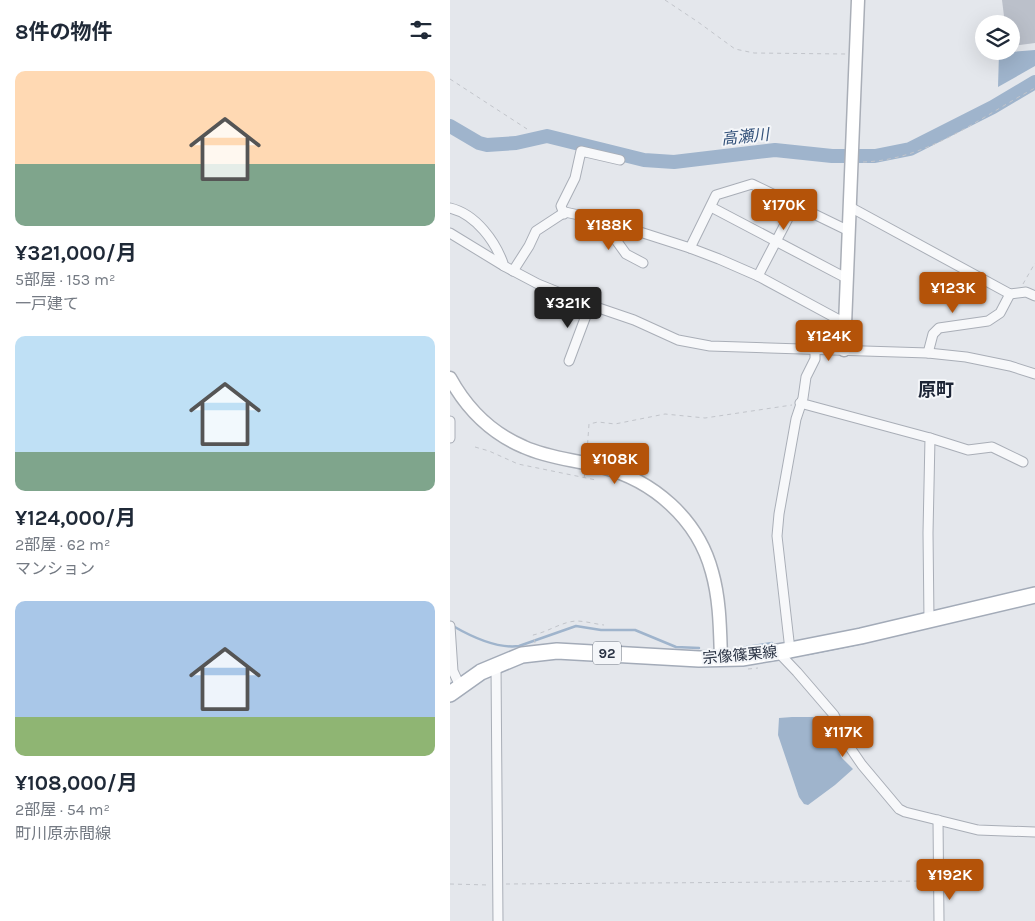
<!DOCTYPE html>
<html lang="ja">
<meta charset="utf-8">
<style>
:root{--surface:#fff;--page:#f6f6f7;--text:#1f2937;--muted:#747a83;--accent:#b45309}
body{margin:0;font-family:Karla,"Noto Sans JP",sans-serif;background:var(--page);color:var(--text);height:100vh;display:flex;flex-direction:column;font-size:19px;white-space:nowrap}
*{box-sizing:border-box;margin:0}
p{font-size:16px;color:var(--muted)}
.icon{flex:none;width:28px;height:28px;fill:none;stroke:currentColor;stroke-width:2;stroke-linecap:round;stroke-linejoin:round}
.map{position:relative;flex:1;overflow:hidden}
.panel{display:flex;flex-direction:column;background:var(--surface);width:450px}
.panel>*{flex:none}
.fabs{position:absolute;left:525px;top:15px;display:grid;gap:10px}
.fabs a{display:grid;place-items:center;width:45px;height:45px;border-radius:50%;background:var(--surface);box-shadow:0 5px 20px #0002;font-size:25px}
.price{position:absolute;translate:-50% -42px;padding:0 11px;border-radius:5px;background:var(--accent);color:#fff;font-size:16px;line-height:32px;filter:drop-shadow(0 1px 2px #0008)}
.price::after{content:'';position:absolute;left:50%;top:30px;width:15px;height:11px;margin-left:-8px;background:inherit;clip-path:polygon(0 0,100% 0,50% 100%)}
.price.current{background:#222;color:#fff}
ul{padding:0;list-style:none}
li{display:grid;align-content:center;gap:10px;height:265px;padding:0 15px}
li span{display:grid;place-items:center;height:155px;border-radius:10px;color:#555}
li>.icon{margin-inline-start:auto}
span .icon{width:90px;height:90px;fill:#fffc;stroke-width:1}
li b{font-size:21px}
h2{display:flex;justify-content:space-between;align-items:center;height:60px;padding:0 15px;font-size:21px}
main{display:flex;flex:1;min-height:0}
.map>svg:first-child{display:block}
</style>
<main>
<section class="panel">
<h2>8件の物件<svg class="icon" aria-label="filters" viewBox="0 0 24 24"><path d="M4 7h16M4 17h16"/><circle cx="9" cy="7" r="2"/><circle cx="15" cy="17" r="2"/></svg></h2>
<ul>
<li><span style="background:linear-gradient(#ffd9b3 60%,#7fa58c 0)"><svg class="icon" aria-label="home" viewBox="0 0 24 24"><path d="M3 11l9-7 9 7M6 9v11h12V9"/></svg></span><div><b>¥321,000/月</b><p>5部屋 · 153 m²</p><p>一戸建て</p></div></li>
<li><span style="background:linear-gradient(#bfe0f5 75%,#7fa58c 0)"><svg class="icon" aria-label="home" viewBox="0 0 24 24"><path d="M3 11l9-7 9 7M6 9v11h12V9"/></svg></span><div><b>¥124,000/月</b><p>2部屋 · 62 m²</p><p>マンション</p></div></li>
<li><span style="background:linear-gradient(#a9c7e8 75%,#8fb573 0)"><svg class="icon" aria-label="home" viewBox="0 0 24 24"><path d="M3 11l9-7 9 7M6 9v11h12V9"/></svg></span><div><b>¥108,000/月</b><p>2部屋 · 54 m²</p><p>町川原赤間線</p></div></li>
</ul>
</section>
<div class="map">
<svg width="585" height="921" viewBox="0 0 585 921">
<rect width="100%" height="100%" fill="#e4e7ec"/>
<g fill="#9fb4cc">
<path d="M585 50V66L548 87 549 53Z"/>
<path d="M342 717H363L374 722 392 758 403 769 385 785 358 805 354 804 349 797 328 735 329 718Z"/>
</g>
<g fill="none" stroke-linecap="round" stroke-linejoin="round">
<g stroke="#9fb4cc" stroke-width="2.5">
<path d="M3 626C22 637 47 649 69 646L126 626 151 630H185L226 647 249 648"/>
<path d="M291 648 322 643"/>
<path d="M358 654 413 643"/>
</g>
<path stroke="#9fb4cc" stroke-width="14" d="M0 126 29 143 37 145 66 143 97 136 194 160 224 162 325 150 382 156H425L460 149 543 107 585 82"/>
</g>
<path fill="#bbc0ca" d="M552 0H585V43L561 46V24H555Z"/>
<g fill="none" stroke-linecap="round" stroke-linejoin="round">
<defs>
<g id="street">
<path d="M261 207 396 278"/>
<path d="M400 207 560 294 576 292 585 296"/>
<path d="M0 208C26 214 46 242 54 266L88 284 140 305 184 320 228 340 260 346 478 353 516 357 560 366 585 374"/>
<path d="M114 214 111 206 125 178 131 151 170 160"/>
<path d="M138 217 158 229 176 254 193 263"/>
<path d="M0 233 54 266"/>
<path d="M240 248 266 195 302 184 399 231"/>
<path d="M63 271 79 246 86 231 115 212 138 217H154L165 224 240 248 269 259 308 276 395 323"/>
<path d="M308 276 345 205"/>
<path d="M478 353 483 334 489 328 538 321 550 313 560 294"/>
<path d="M119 361 140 305"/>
<path d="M350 403 480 438 478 533 479 620"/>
<path d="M0 421V438"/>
<path d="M480 438 518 450 542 447 573 462"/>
<path d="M0 626 3 671 10 686"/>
<path d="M340 650 327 536 329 514 346 419 353 398 356 377 365 359V349"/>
<path d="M328 652 347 672 384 715 401 749 412 765 449 809 455 812 528 830 585 832"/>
<path d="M46 665 48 921"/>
<path d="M488 820 489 921"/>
</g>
<g id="secondary">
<path d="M394 350 408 0"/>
<path d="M0 378C17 409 41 433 74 447 98 458 126 460 151 467 203 480 248 519 262 572 270 600 270 630 271 659"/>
</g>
<path id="primary" d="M0 694 31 672 72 655 107 651 249 659 292 658 340 650 411 636 585 595"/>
</defs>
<use href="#street" stroke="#a9aeb7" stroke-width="11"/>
<use href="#secondary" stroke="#a9aeb7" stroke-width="15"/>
<use href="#primary" stroke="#a3abb8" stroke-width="18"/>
<g stroke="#c2c5cb" stroke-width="1" stroke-dasharray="4 4" stroke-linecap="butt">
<path d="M215 0 248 22 285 49 304 53 396 54"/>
<path d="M0 79 77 129"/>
<path d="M413 162C478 160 530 117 585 88"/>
<path d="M573 284 585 263"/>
<path d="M25 447 39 451 68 464 146 480"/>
<path d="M137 452 139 424 148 422 165 424 215 414 255 418 342 405"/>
<path d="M134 478 135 473"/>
<path d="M85 643 83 635C98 632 111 622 126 621 135 621 145 624 154 625"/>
<path d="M298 669 308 668"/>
<path d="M0 884 39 885"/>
<path d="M56 884 479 881"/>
</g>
<use href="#street" stroke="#f7f8fa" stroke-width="9"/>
<use href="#secondary" stroke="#fff" stroke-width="12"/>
<use href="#primary" stroke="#fff" stroke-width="15"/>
</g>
<g text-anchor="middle" stroke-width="4" stroke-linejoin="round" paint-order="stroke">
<rect fill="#f4f6f9" stroke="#676e7b" stroke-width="1" x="143" y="641.5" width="28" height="23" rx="4"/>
<g font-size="14" font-weight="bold" fill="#2b3445">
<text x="157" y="658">92</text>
</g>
<g font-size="15" fill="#2b3445" stroke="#f4f6f9">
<text transform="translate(290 655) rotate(-5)" y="5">宗像篠栗線</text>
</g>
<g font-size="16" font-style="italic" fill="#34527a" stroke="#f4f6f9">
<text transform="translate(295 136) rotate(-6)" y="6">高瀬川</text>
</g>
<g font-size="18" font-weight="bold" fill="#1d2536" stroke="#f4f6f9">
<text x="486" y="396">原町</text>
</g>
</g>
</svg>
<div class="fabs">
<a><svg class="icon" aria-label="layers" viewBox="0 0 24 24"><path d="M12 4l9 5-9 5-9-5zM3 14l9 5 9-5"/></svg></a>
</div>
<b class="price" style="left:334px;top:231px">¥170K</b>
<b class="price" style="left:159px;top:251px">¥188K</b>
<b class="price" style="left:503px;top:314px">¥123K</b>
<b class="price current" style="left:118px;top:329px">¥321K</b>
<b class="price" style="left:379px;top:362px">¥124K</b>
<b class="price" style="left:165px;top:485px">¥108K</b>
<b class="price" style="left:393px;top:758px">¥117K</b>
<b class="price" style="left:500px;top:901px">¥192K</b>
</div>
</main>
